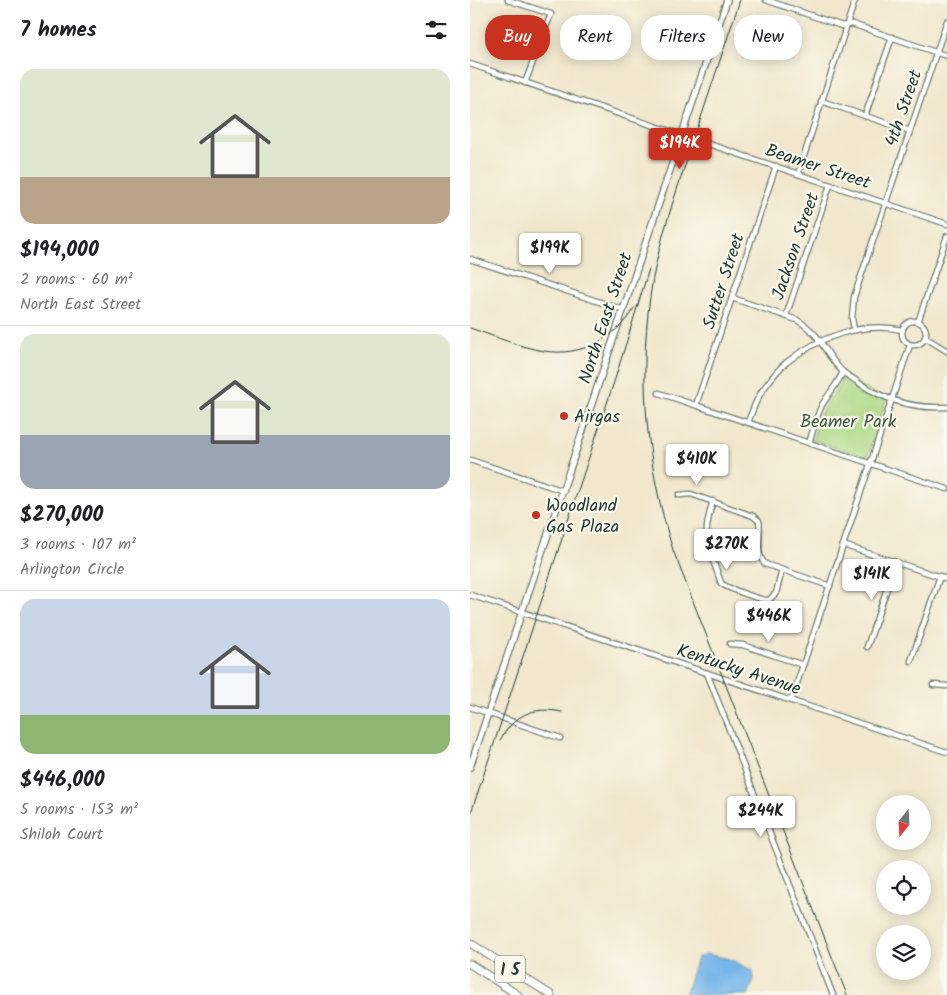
<!DOCTYPE html>
<meta charset="utf-8">
<style>
:root{--surface:#fff;--page:#f6f6f6;--text:#202124;--muted:#757577;--line:#e0e0e0;--accent:#c8321e}
body{margin:0;font-family:Kalam,sans-serif;background:var(--page);color:var(--text);height:100vh;display:flex;flex-direction:column;font-size:19px;white-space:nowrap}
*{box-sizing:border-box;margin:0}
p{font-size:16px;color:var(--muted)}
.icon{flex:none;width:28px;height:28px;fill:none;stroke:currentColor;stroke-width:2;stroke-linecap:round;stroke-linejoin:round}
.map{position:relative;flex:1;overflow:hidden}
.details{display:flex;flex-direction:column;background:var(--surface);width:470px}
.details>*{flex:none}
.banner{position:absolute;left:15px;top:15px;width:386px;height:45px;display:flex;gap:10px}
.needle{width:32px;rotate:198deg}
.buttons{position:absolute;left:406px;top:795px;display:grid;gap:10px}
.buttons a{display:grid;place-items:center;width:55px;height:55px;border-radius:50%;background:var(--surface);box-shadow:0 2px 12px #0003;font-size:25px}
.price{position:absolute;translate:-50% -42px;padding:0 11px;border-radius:5px;background:#fff;color:#222;font-size:16px;line-height:32px;filter:drop-shadow(0 1px 2px #0008)}
.price::after{content:'';position:absolute;left:50%;top:30px;width:15px;height:11px;margin-left:-8px;background:inherit;clip-path:polygon(0 0,100% 0,50% 100%)}
.price.on{background:var(--accent);color:#fff}
ul{padding:0;list-style:none}
li{display:grid;align-content:center;gap:10px;height:265px;padding:0 20px}
li+li{border-top:1px solid var(--line)}
li span{display:grid;place-items:center;height:155px;border-radius:15px;color:#555}
li>.icon{margin-inline-start:auto}
span .icon{width:90px;height:90px;fill:#fffc;stroke-width:1}
li b{font-size:21px}
h2{display:flex;justify-content:space-between;align-items:center;height:60px;padding:0 20px;font-size:21px}
.tag{padding:0 18px;border-radius:20px;background:var(--surface);box-shadow:0 2px 12px #0003;font-size:18px;line-height:45px}
.tag.on{background:var(--accent);color:#fff}
main{display:flex;flex:1;min-height:0}
.map>svg:first-child{display:block}
</style>
<main>
<section class="details">
<h2>7 homes<svg class="icon" aria-label="filters" viewBox="0 0 24 24"><path d="M4 7h16M4 17h16"/><circle cx="9" cy="7" r="2"/><circle cx="15" cy="17" r="2"/></svg></h2>
<ul>
<li><span style="background:linear-gradient(#dfe7d0 70%,#b9a48a 0)"><svg class="icon" aria-label="home" viewBox="0 0 24 24"><path d="M3 11l9-7 9 7M6 9v11h12V9"/></svg></span><div><b>$194,000</b><p>2 rooms · 60 m²</p><p>North East Street</p></div></li>
<li><span style="background:linear-gradient(#dfe7d0 65%,#9aa5b1 0)"><svg class="icon" aria-label="home" viewBox="0 0 24 24"><path d="M3 11l9-7 9 7M6 9v11h12V9"/></svg></span><div><b>$270,000</b><p>3 rooms · 107 m²</p><p>Arlington Circle</p></div></li>
<li><span style="background:linear-gradient(#c9d6e8 75%,#8fb573 0)"><svg class="icon" aria-label="home" viewBox="0 0 24 24"><path d="M3 11l9-7 9 7M6 9v11h12V9"/></svg></span><div><b>$446,000</b><p>5 rooms · 153 m²</p><p>Shiloh Court</p></div></li>
</ul>
</section>
<div class="map">
<svg width="477" height="995" viewBox="0 0 477 995">
<rect width="100%" height="100%" fill="#fbf7ec"/>
<filter id="ink" filterUnits="userSpaceOnUse"><feTurbulence type="fractalNoise" baseFrequency=".02" numOctaves="2"/><feDisplacementMap in="SourceGraphic" scale="10" xChannelSelector="R" yChannelSelector="G"/><feConvolveMatrix kernelMatrix="1 2 1 2 8 2 1 2 1" color-interpolation-filters="sRGB"/></filter>
<filter id="wash" filterUnits="userSpaceOnUse"><feTurbulence type="fractalNoise" baseFrequency=".0096" numOctaves="4" result="noise"/><feDisplacementMap in="SourceGraphic" scale="20" xChannelSelector="R" yChannelSelector="G"/><feGaussianBlur stdDeviation="1.12" result="paint"/><feColorMatrix in="noise" values="0 0 0 0 0 0 0 0 0 0 0 0 0 0 0 0 0 1.4 0 .05"/><feComposite in="paint" operator="in"/></filter>
<g filter="url(#wash)">
<rect width="100%" height="100%" fill="#f0e7cc"/>
<path fill="#add884" stroke="#668a5c" d="M376 377 416 400 398 455 394 457 342 440 352 410 369 387 373 379Z"/>
<path fill="#75b5e9" stroke="#4a798e" d="M236 954 260 959 283 971 284 980 278 995H215L227 958Z"/>
</g>
<g filter="url(#ink)">
<g fill="none" stroke-linecap="round" stroke-linejoin="round">
<defs>
<g id="minor">
<path d="M38 0 81 14 55 83"/>
<path d="M296 0 372 26 382 24 477 56"/>
<path d="M0 64 477 224"/>
<path d="M351 101 440 131"/>
<path d="M395 116 422 37"/>
<path d="M328 174 385 0"/>
<path d="M0 259 154 310"/>
<path d="M262 298 327 320C353 335 354 354 373 372 378 376 384 379 389 383 416 401 444 409 477 407"/>
<path d="M316 316 360 185"/>
<circle cx="444" cy="333" r="12"/>
<path d="M448 322 477 236"/>
<path d="M384 330 382 318 384 297 477 21"/>
<path d="M456 338 477 351"/>
<path d="M189 393 477 489"/>
<path d="M226 405 306 166"/>
<path d="M278 422C282 412 286 400 292 391 299 381 308 369 317 362 349 337 392 321 433 330"/>
<path d="M339 443C343 431 346 417 352 405 359 393 367 385 373 372"/>
<path d="M0 460 94 491"/>
<path d="M209 495 221 494 283 516 289 521C292 535 284 552 295 564L360 586"/>
<path d="M243 501C230 542 239 546 251 583 256 588 293 601 299 600L306 593 312 570"/>
<path d="M373 545 477 579"/>
<path d="M0 595 477 752"/>
<path d="M260 644 273 645 333 665"/>
<path d="M397 647 426 562"/>
<path d="M441 661 470 576"/>
<path d="M237 673 363 995"/>
<path d="M463 685 477 686"/>
<path d="M321 701 440 345"/>
<path d="M0 707 90 738"/>
</g>
<path id="major" d="M0 767 257 0"/>
<g id="highway">
<path d="M0 943 81 995"/>
<path d="M0 964 48 995"/>
</g>
</defs>
<use href="#minor" stroke="#687869" stroke-width="7"/>
<use href="#major" stroke="#687869" stroke-width="8"/>
<use href="#highway" stroke="#687869" stroke-width="9"/>
<use href="#minor" stroke="#fff" stroke-width="4.5"/>
<use href="#major" stroke="#fff" stroke-width="5.5"/>
<use href="#highway" stroke="#fff" stroke-width="7"/>
<g stroke="#1f3d34" stroke-width="1">
<path d="M270 0C253 51 236 103 219 154 205 195 191 236 183 278 167 369 175 462 203 550L377 995"/>
<path d="M0 328C24 336 49 347 74 351 110 357 146 339 164 308"/>
<path d="M30 740C45 714 63 706 92 712"/>
<path d="M0 816 145 379 179 269"/>
</g>
</g>
</g>
<g fill="#c8321e" stroke="#fbf7ec" stroke-width="2">
<circle cx="94" cy="416" r="5"/>
<circle cx="66" cy="515" r="5"/>
</g>
<g text-anchor="middle" stroke-width="4.5" stroke-linejoin="round" paint-order="stroke">
<rect fill="#fbf7ec" stroke="#61756b" stroke-width="1" x="25" y="955.5" width="30" height="27" rx="4"/>
<g font-size="16" font-weight="bold" fill="#1f3d34">
<text x="40" y="975">I 5</text>
</g>
<g font-size="18" fill="#1f3d34" stroke="#fbf7ec">
<text transform="translate(433 108) rotate(-71)" y="6">4th Street</text>
<text transform="translate(348 166) rotate(18)" y="6">Beamer Street</text>
<text transform="translate(325 246) rotate(-71)" y="6">Jackson Street</text>
<text transform="translate(253 281) rotate(-72)" y="6">Sutter Street</text>
<text transform="translate(135 318) rotate(-72)" y="6">North East Street</text>
<text transform="translate(269 669) rotate(18)" y="6">Kentucky Avenue</text>
</g>
<g font-size="18" fill="#1f3d34" stroke="#fbf7ec" text-anchor="start">
<text x="104" y="422">Airgas</text>
<text x="76" y="511">Woodland<tspan x="76" dy="21">Gas Plaza</tspan></text>
</g>
<g font-size="18" fill="#3b5c44" stroke="#fbf7ec">
<text x="378" y="427">Beamer Park</text>
</g>
</g>
</svg>
<div class="buttons">
<a><svg class="needle" viewBox="-14 -14 28 28"><path d="M0-13l5 13h-10z" fill="#e53935"/><path d="M0 13l5-13h-10z" fill="#757577"/></svg></a>
<a><svg class="icon" aria-label="locate" viewBox="0 0 24 24"><circle cx="12" cy="12" r="6"/><path d="M12 2v4M12 18v4M2 12h4M18 12h4"/></svg></a>
<a><svg class="icon" aria-label="layers" viewBox="0 0 24 24"><path d="M12 4l9 5-9 5-9-5zM3 14l9 5 9-5"/></svg></a>
</div>
<b class="price on" style="left:210px;top:170px">$194K</b>
<b class="price" style="left:80px;top:275px">$199K</b>
<b class="price" style="left:227px;top:486px">$410K</b>
<b class="price" style="left:257px;top:571px">$270K</b>
<b class="price" style="left:402px;top:601px">$141K</b>
<b class="price" style="left:299px;top:643px">$446K</b>
<b class="price" style="left:291px;top:838px">$244K</b>
<div class="banner">
<a class="tag on">Buy</a>
<a class="tag">Rent</a>
<a class="tag">Filters</a>
<a class="tag">New</a>
</div>
</div>
</main>
